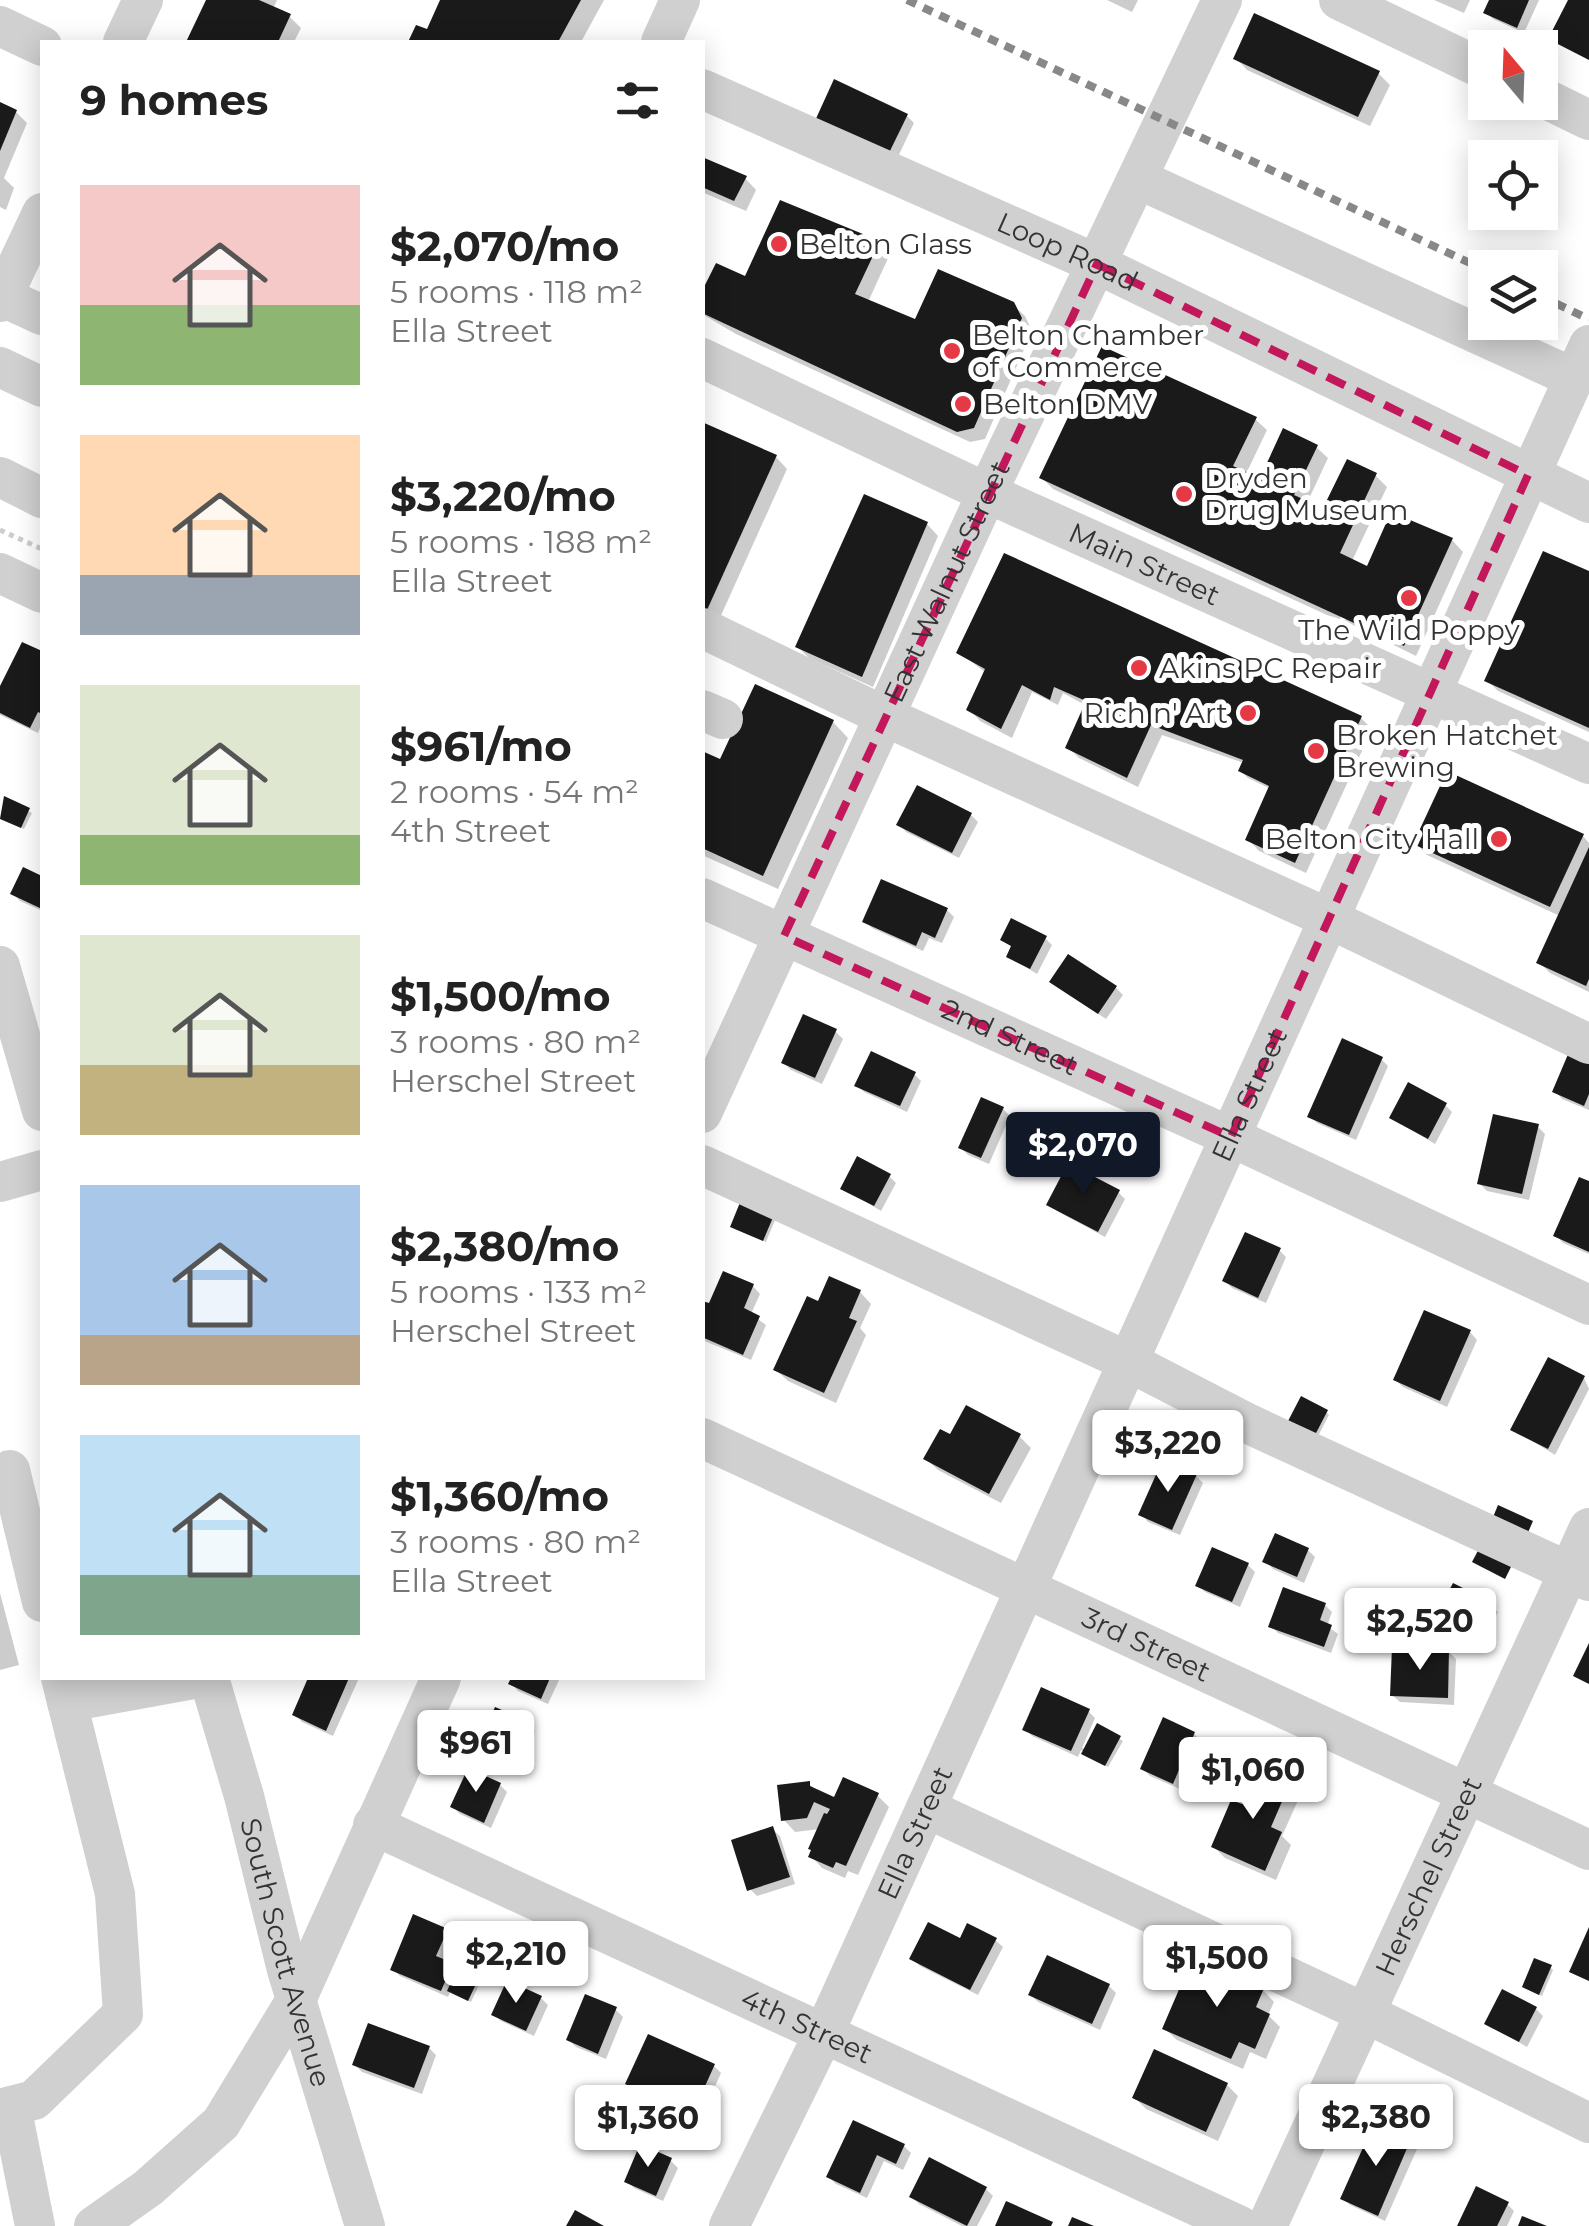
<!DOCTYPE html>
<meta charset="utf-8">
<style>
:root{--surface:#fff;--page:#f6f6f6;--text:#222;--muted:#767676;--accent:#111827}
body{margin:0;font-family:Montserrat,sans-serif;background:var(--page);color:var(--text);height:100vh;display:flex;flex-direction:column;font-size:38px;white-space:nowrap}
*{box-sizing:border-box;margin:0}
p{font-size:32px;color:var(--muted)}
.icon{flex:none;width:55px;height:55px;fill:none;stroke:currentColor;stroke-width:2;stroke-linecap:round;stroke-linejoin:round}
.map{position:relative;flex:1;overflow:hidden}
.drawer{position:absolute;left:40px;top:40px;width:665px;height:1640px;display:flex;flex-direction:column;background:var(--surface);border-radius:0px;box-shadow:0 5px 25px #0003}
.drawer>*{flex:none}
.needle{width:65px;rotate:341deg}
.controls{position:absolute;left:1468px;top:30px;display:grid;gap:20px}
.controls a{display:grid;place-items:center;width:90px;height:90px;border-radius:0px;background:var(--surface);box-shadow:0 5px 25px #0003;font-size:50px}
.price{position:absolute;translate:-50% -85px;padding:0 22px;border-radius:10px;background:#fff;color:#222;font-size:32px;line-height:65px;filter:drop-shadow(0 2px 5px #0008)}
.price::after{content:'';position:absolute;left:50%;top:60px;width:30px;height:22px;margin-left:-15px;background:inherit;clip-path:polygon(0 0,100% 0,50% 100%)}
.price.selected{background:var(--accent);color:#fff}
ul{padding:0;list-style:none}
li{display:flex;align-items:center;gap:30px;height:250px;padding:0 40px}
li span{display:grid;place-items:center;flex:none;width:280px;height:200px;border-radius:0px;color:#555}
li>.icon{margin-inline-start:auto}
span .icon{width:120px;height:120px;fill:#fffc;stroke-width:1}
li b{font-size:42px}
h2{display:flex;justify-content:space-between;align-items:center;height:120px;padding:0 40px;font-size:42px}
.map>svg:first-child{display:block}
</style>
<div class="map">
<svg width="1589" height="2226" viewBox="0 0 1589 2226">
<rect width="100%" height="100%" fill="#fff"/>
<g fill="#0003">
<path d="M208 0H277L273 9 290 17 301 28 294 42H189Z"/>
<path d="M443 0H604L581 42H411L418 28 428 32Z"/>
<path d="M1107 0H1138L1132 12Z"/>
<path d="M1434 0H1470L1464 13Z"/>
<path d="M1491 0H1539L1524 33 1493 19 1486 12Z"/>
<path d="M1236 58 1378 73 1390 85 1370 126 1247 70Z"/>
<path d="M0 105 16 112 27 123 4 178 14 188 6 210 0 207Z"/>
<path d="M907 116 914 123 895 163 824 130Z"/>
<path d="M702 160 745 178 756 190 746 211 702 192Z"/>
<path d="M878 243 890 254 868 302 916 322 1012 304 1025 316 1032 331 985 439 970 442 736 334 702 314V297L745 279Z"/>
<path d="M1255 419 1267 430 1246 474 1261 482 1316 447 1328 458 1307 503 1324 511 1375 475 1387 487 1352 561 1368 569 1452 540 1463 552 1416 656 1345 621 1352 603 1348 601 1340 619 1327 615 1053 489 1042 478Z"/>
<path d="M702 425 776 457 787 469 719 620 702 612Z"/>
<path d="M927 524 938 536 873 687 809 658 798 647Z"/>
<path d="M1589 576V732L1498 691 1487 680Z"/>
<path d="M23 645 42 654V723L38 733 0 715V692Z"/>
<path d="M959 652 1361 718 1372 729 1306 873 1259 851 1248 839 1271 789 1248 778 1241 771 1244 763 1162 735 1138 787 1079 758 1068 747 1087 706 1063 693 1058 705 1032 692 1012 738 980 721 969 709 986 673Z"/>
<path d="M757 687 833 722 848 738 778 889 702 855V754L722 763Z"/>
<path d="M5 799 32 813 24 829 0 818Z"/>
<path d="M971 815 978 822 959 858 906 832 899 824Z"/>
<path d="M1583 836 1589 843V992L1550 973 1539 962 1560 916 1427 855 1416 843Z"/>
<path d="M24 870 42 878V911L20 901 13 894Z"/>
<path d="M947 910 954 917 942 943 929 938 923 951 872 928 865 921Z"/>
<path d="M1045 938 1052 945 1037 974 1009 957 1013 948 1003 939Z"/>
<path d="M1059 988H1116L1123 995 1106 1019Z"/>
<path d="M835 1031 843 1039 822 1084 791 1070 784 1063Z"/>
<path d="M1381 1059 1388 1066 1356 1140 1317 1123 1310 1116Z"/>
<path d="M1589 1064V1110L1562 1099 1555 1091Z"/>
<path d="M914 1074 921 1081 907 1112 864 1092 857 1085Z"/>
<path d="M1445 1105 1452 1112 1435 1144 1392 1118Z"/>
<path d="M1003 1109 1010 1116 989 1164 968 1155 961 1148Z"/>
<path d="M1537 1126 1545 1134 1529 1200 1487 1191 1479 1183Z"/>
<path d="M889 1176 896 1183 881 1211 843 1188Z"/>
<path d="M1589 1184V1254L1563 1243 1556 1235Z"/>
<path d="M1118 1192 1125 1199 1105 1237 1057 1211 1049 1204Z"/>
<path d="M742 1204 775 1220 766 1242 735 1229Z"/>
<path d="M1279 1250 1286 1257 1266 1303 1232 1288 1225 1281Z"/>
<path d="M753 1286 760 1294 751 1314 766 1325 751 1360 702 1340V1303L710 1306Z"/>
<path d="M860 1292 871 1304 860 1328 866 1335 836 1403 788 1381 776 1370 819 1305Z"/>
<path d="M1470 1332 1477 1340 1447 1407 1403 1387 1396 1380Z"/>
<path d="M1584 1378 1589 1389 1555 1455 1513 1429Z"/>
<path d="M1326 1412 1329 1415 1317 1438 1293 1425Z"/>
<path d="M1019 1436 1031 1448 1001 1503 938 1470 926 1459 951 1437Z"/>
<path d="M1196 1476 1203 1483 1180 1535 1148 1522 1141 1514Z"/>
<path d="M1308 1550 1315 1557 1304 1583 1273 1569 1265 1561Z"/>
<path d="M1248 1565 1255 1572 1240 1607 1205 1592 1198 1585Z"/>
<path d="M0 1593 19 1665 0 1670Z"/>
<path d="M1325 1605 1332 1612 1327 1626 1338 1634 1331 1653 1278 1633 1271 1626Z"/>
<path d="M1491 1605 1498 1612 1483 1641 1439 1615Z"/>
<path d="M1448 1651 1456 1659 1454 1705 1400 1702 1392 1695Z"/>
<path d="M311 1678H359L333 1736 302 1722 295 1715Z"/>
<path d="M514 1678H560L548 1704 518 1691 511 1683Z"/>
<path d="M1088 1711 1095 1718 1082 1748 1086 1750 1098 1727 1123 1741 1108 1767 1081 1750 1078 1757 1032 1736 1025 1729Z"/>
<path d="M528 1724 535 1731 519 1767 487 1754 480 1746Z"/>
<path d="M1194 1734 1201 1741 1180 1789 1150 1776 1143 1769Z"/>
<path d="M809 1784 818 1792 835 1800 877 1795 889 1807 858 1875 848 1871 845 1878 822 1868 811 1856 820 1829 795 1832 784 1820Z"/>
<path d="M500 1785 507 1792 491 1828 460 1814 453 1807Z"/>
<path d="M1288 1785 1300 1796 1282 1836 1291 1845 1276 1880 1225 1858 1214 1847 1243 1808Z"/>
<path d="M772 1829 780 1836 795 1884 757 1896 750 1889Z"/>
<path d="M446 1931 454 1938 444 1962 458 1972 482 1971 484 1974 471 2002 450 1992 448 1997 400 1976 393 1969Z"/>
<path d="M995 1940 1003 1947 978 1995 920 1966 912 1959 961 1941Z"/>
<path d="M1551 1968 1553 1970 1542 1996 1527 1989Z"/>
<path d="M1109 1986 1116 1993 1100 2030 1038 2002 1031 1995Z"/>
<path d="M1263 1990 1274 2002 1268 2015 1280 2027 1266 2059 1250 2052 1243 2069 1177 2040 1165 2029Z"/>
<path d="M541 1998 548 2005 534 2036 501 2021 494 2014Z"/>
<path d="M586 1998 616 2010 623 2017 606 2059 576 2047 569 2040Z"/>
<path d="M1536 2009 1543 2016 1527 2047 1487 2023Z"/>
<path d="M429 2048 436 2055 422 2094 362 2072 355 2065Z"/>
<path d="M714 2066 721 2073 700 2120 635 2091 628 2084Z"/>
<path d="M1227 2085 1238 2096 1218 2141 1146 2109 1135 2098Z"/>
<path d="M854 2123 904 2146 911 2153 903 2170 884 2161 867 2198 836 2184 829 2177Z"/>
<path d="M1410 2142 1417 2149 1385 2221 1350 2205 1343 2198Z"/>
<path d="M670 2160 678 2168 663 2201 634 2188 627 2181Z"/>
<path d="M986 2189 993 2196 977 2226H962L919 2204 912 2197Z"/>
<path d="M1507 2204 1514 2211 1507 2226H1462Z"/>
</g>
<g fill="#1a1a1a">
<path d="M206 0H259L291 14 278 42H186Z"/>
<path d="M440 0H581L558 42H408L416 25 427 29Z"/>
<path d="M1489 0H1529L1517 28 1483 13Z"/>
<path d="M1568 0H1589V60L1548 39Z"/>
<path d="M1254 13 1380 71 1358 117 1233 59Z"/>
<path d="M834 79 908 114 887 157 814 123Z"/>
<path d="M0 102 17 110 0 151Z"/>
<path d="M702 157 747 176 734 201 702 187Z"/>
<path d="M780 200 880 241 855 294 915 319 938 269 1014 302 1022 318 974 428 957 432 702 313V291L716 263 745 276Z"/>
<path d="M1102 346 1257 417 1233 466 1260 478 1283 428 1318 445 1294 495 1323 508 1347 459 1377 473 1340 553 1367 566 1391 512 1453 538 1404 646 1039 478Z"/>
<path d="M702 422 777 455 707 610 702 608Z"/>
<path d="M864 494 928 522 862 677 795 647Z"/>
<path d="M1543 551 1589 571V728L1484 681Z"/>
<path d="M1004 553 1362 716 1295 863 1245 840 1269 786 1238 771 1243 760 1151 725 1127 778 1065 748 1086 701 1054 687 1050 700 1022 685 1001 729 966 710 985 669 956 653Z"/>
<path d="M22 642 42 651V714L38 712 30 728 0 713V686Z"/>
<path d="M755 684 834 720 763 876 702 848V751L720 759Z"/>
<path d="M1447 771 1584 834 1550 907 1413 844Z"/>
<path d="M917 785 972 813 952 853 896 825Z"/>
<path d="M4 796 30 808 21 828 0 819Z"/>
<path d="M1589 847V979L1586 986 1536 963Z"/>
<path d="M23 867 42 876V909L10 894Z"/>
<path d="M881 879 948 908 935 938 922 932 916 946 862 922Z"/>
<path d="M1011 918 1047 936 1030 969 1006 957 1011 946 1000 940Z"/>
<path d="M1068 954 1117 986 1098 1014 1049 982Z"/>
<path d="M803 1014 837 1029 815 1078 781 1063Z"/>
<path d="M1342 1038 1383 1057 1349 1135 1307 1117Z"/>
<path d="M871 1051 916 1072 900 1106 854 1086Z"/>
<path d="M1569 1052 1589 1061V1094L1584 1106 1552 1092Z"/>
<path d="M1408 1082 1447 1103 1428 1139 1389 1118Z"/>
<path d="M981 1097 1004 1107 981 1158 958 1148Z"/>
<path d="M1493 1114 1539 1124 1522 1194 1477 1184Z"/>
<path d="M857 1156 891 1174 874 1206 840 1189Z"/>
<path d="M1068 1163 1120 1190 1098 1232 1046 1205Z"/>
<path d="M1579 1177 1589 1181V1252L1553 1236Z"/>
<path d="M741 1200 774 1215 763 1241 730 1227Z"/>
<path d="M1245 1232 1281 1248 1258 1298 1222 1281Z"/>
<path d="M723 1271 754 1284 744 1308 760 1316 743 1355 702 1337V1301L709 1303Z"/>
<path d="M829 1276 861 1290 849 1318 857 1321 824 1393 773 1370 807 1296 818 1301Z"/>
<path d="M1424 1310 1471 1330 1440 1401 1393 1380Z"/>
<path d="M1548 1357 1585 1376 1548 1449 1510 1430Z"/>
<path d="M1301 1396 1328 1410 1314 1437 1287 1423Z"/>
<path d="M966 1405 1021 1434 989 1494 923 1459 940 1429 950 1434Z"/>
<path d="M1163 1459 1197 1474 1172 1530 1138 1515Z"/>
<path d="M1498 1505 1533 1521 1526 1537 1491 1522Z"/>
<path d="M1275 1533 1309 1548 1297 1577 1262 1562Z"/>
<path d="M1481 1545 1514 1561 1505 1579 1472 1562Z"/>
<path d="M1212 1547 1249 1563 1232 1602 1195 1586Z"/>
<path d="M1453 1583 1493 1603 1476 1636 1436 1615Z"/>
<path d="M1283 1587 1326 1603 1320 1620 1332 1625 1324 1647 1268 1627Z"/>
<path d="M1589 1643V1684L1573 1676Z"/>
<path d="M1392 1647 1449 1649 1448 1698 1390 1696Z"/>
<path d="M308 1678H349L326 1731 292 1715Z"/>
<path d="M511 1678H550L541 1699 508 1684Z"/>
<path d="M1041 1687 1090 1709 1071 1751 1022 1730Z"/>
<path d="M495 1707 529 1722 511 1762 477 1747Z"/>
<path d="M1163 1717 1195 1732 1173 1784 1140 1769Z"/>
<path d="M1097 1723 1121 1736 1105 1766 1081 1754Z"/>
<path d="M468 1768 501 1783 484 1823 450 1807Z"/>
<path d="M1257 1769 1290 1783 1271 1827 1282 1832 1265 1871 1211 1847 1231 1800 1242 1804Z"/>
<path d="M843 1777 879 1793 846 1866 836 1862 833 1868 808 1857 811 1850 808 1849 824 1813 827 1814 830 1809 814 1802 807 1818 781 1821 777 1785 810 1781V1786L834 1797Z"/>
<path d="M773 1826 790 1877 747 1891 731 1840Z"/>
<path d="M413 1914 448 1929 436 1956 453 1963 441 1991 390 1970Z"/>
<path d="M928 1922 960 1938 967 1923 997 1938 970 1990 909 1959Z"/>
<path d="M1589 1927V1981L1569 1972Z"/>
<path d="M1047 1955 1110 1984 1092 2024 1028 1995Z"/>
<path d="M1193 1957 1264 1988 1256 2007 1270 2014 1255 2049 1239 2042 1231 2059 1162 2029Z"/>
<path d="M1534 1958 1552 1965 1539 1995 1522 1987Z"/>
<path d="M461 1960 483 1969 468 2001 447 1991Z"/>
<path d="M507 1980 542 1996 526 2031 491 2015Z"/>
<path d="M1502 1989 1537 2007 1519 2042 1484 2024Z"/>
<path d="M585 1994 617 2007 598 2054 566 2040Z"/>
<path d="M368 2023 430 2046 414 2088 352 2065Z"/>
<path d="M648 2034 715 2064 692 2115 625 2084Z"/>
<path d="M1154 2049 1228 2083 1206 2132 1132 2098Z"/>
<path d="M853 2120 905 2144 896 2164 877 2155 860 2193 826 2177Z"/>
<path d="M1374 2123 1411 2139 1378 2216 1340 2199Z"/>
<path d="M640 2144 672 2158 656 2196 624 2182Z"/>
<path d="M929 2157 987 2187 967 2226 909 2197Z"/>
<path d="M1476 2186 1509 2202 1497 2226H1457Z"/>
<path d="M1006 2201 1053 2222 1051 2226H995Z"/>
<path d="M575 2210 604 2226H566Z"/>
<path d="M1522 2216 1547 2226H1518Z"/>
<path d="M1072 2217 1094 2226H1068Z"/>
</g>
<g fill="none" stroke-linecap="round" stroke-linejoin="round">
<path stroke="#cdcdcd" stroke-width="5" stroke-dasharray="5 5" stroke-linecap="butt" d="M0 530 42 549"/>
<g stroke="#d0d0d0" stroke-width="40">
<path d="M1339 0 1485 70"/>
<path d="M0 26 42 46"/>
<path d="M123 42 143 0"/>
<path d="M661 42 680 0"/>
<path id="s1" d="M702 89 1097 264 1589 503"/>
<path d="M1540 96 1589 120"/>
<path d="M1138 179 1574 378"/>
<path d="M3 297 42 315"/>
<path d="M0 302 42 213"/>
<path id="s2" d="M702 358 987 493 1589 764"/>
<path d="M0 367 42 387"/>
<path d="M0 477 42 498"/>
<path d="M0 573 42 593"/>
<path d="M702 628 886 717 1330 919 1589 1044"/>
<path d="M702 710 723 719"/>
<path id="s3" d="M702 898 1231 1137 1589 1305"/>
<path d="M0 966 42 1111"/>
<path id="s4" d="M702 1113 987 493 1222 0"/>
<path d="M702 1165 1129 1362 1249 1424 1589 1581"/>
<path d="M0 1182 42 1170"/>
<path id="s5" d="M702 1438 1589 1850"/>
<path d="M10 1470 42 1602"/>
<path id="s6" d="M209 1678 244 1796 287 1970 365 2226"/>
<path d="M67 1702 199 1678"/>
<path d="M926 1808 1365 2013 1589 2123"/>
<path id="s7" d="M373 1825 1240 2226"/>
<path d="M11 2106 35 2226"/>
<path d="M0 2109 34 2100 123 2014 115 1894 61 1678"/>
<path d="M94 2226 148 2188 221 2123 296 2000 441 1678"/>
<path id="s8" d="M729 2226 824 2033 1589 345"/>
<path id="s9" d="M1267 2226 1589 1528"/>
</g>
<g stroke="#888" stroke-width="8" stroke-dasharray="10 8" stroke-linecap="butt">
<path d="M907 0 1485 270"/>
<path d="M1540 296 1589 319"/>
</g>
</g>
<path fill="none" stroke="#c2185b" stroke-width="8" stroke-dasharray="20 12" stroke-linejoin="round" d="M1097 264 1528 475 1231 1137 784 936Z"/>
<g fill="#e63946" stroke="#fff" stroke-width="4">
<circle cx="779" cy="244" r="10"/>
<circle cx="952" cy="351" r="10"/>
<circle cx="963" cy="404" r="10"/>
<circle cx="1184" cy="494" r="10"/>
<circle cx="1409" cy="598" r="10"/>
<circle cx="1139" cy="668" r="10"/>
<circle cx="1248" cy="713" r="10"/>
<circle cx="1316" cy="751" r="10"/>
<circle cx="1499" cy="839" r="10"/>
</g>
<g text-anchor="middle" stroke-width="10" stroke-linejoin="round" paint-order="stroke">
<g font-size="28" fill="#333" stroke="#fff" text-anchor="start">
<text x="799" y="254">Belton Glass</text>
<text x="972" y="345">Belton Chamber<tspan x="972" dy="32">of Commerce</tspan></text>
<text x="983" y="414">Belton DMV</text>
<text x="1204" y="488">Dryden<tspan x="1204" dy="32">Drug Museum</tspan></text>
<text x="1409" y="640" text-anchor="middle">The Wild Poppy</text>
<text x="1159" y="678">Akins PC Repair</text>
<text x="1228" y="723" text-anchor="end">Rich n' Art</text>
<text x="1336" y="745">Broken Hatchet<tspan x="1336" dy="32">Brewing</tspan></text>
<text x="1479" y="849" text-anchor="end">Belton City Hall</text>
</g>
<g font-size="28" fill="#333" stroke="#fff">
<text dy="10" stroke="none"><textPath href="#s1" startOffset="400">Loop Road</textPath></text>
<text dy="10" stroke="none"><textPath href="#s2" startOffset="488">Main Street</textPath></text>
<text dy="10" stroke="none"><textPath href="#s4" startOffset="585">East Walnut Street</textPath></text>
<text dy="10" stroke="none"><textPath href="#s3" startOffset="338">2nd Street</textPath></text>
<text dy="10" stroke="none"><textPath href="#s8" startOffset="1245">Ella Street</textPath></text>
<text dy="10" stroke="none"><textPath href="#s5" startOffset="490">3rd Street</textPath></text>
<text dy="10" stroke="none"><textPath href="#s8" startOffset="435">Ella Street</textPath></text>
<text dy="10" stroke="none"><textPath href="#s9" startOffset="385">Herschel Street</textPath></text>
<text dy="10" stroke="none"><textPath href="#s6" startOffset="285">South Scott Avenue</textPath></text>
<text dy="10" stroke="none"><textPath href="#s7" startOffset="478">4th Street</textPath></text>
</g>
</g>
</svg>
<div class="controls">
<a><svg class="needle" viewBox="-14 -14 28 28"><path d="M0-13l5 13h-10z" fill="#e53935"/><path d="M0 13l5-13h-10z" fill="#767676"/></svg></a>
<a><svg class="icon" aria-label="locate" viewBox="0 0 24 24"><circle cx="12" cy="12" r="6"/><path d="M12 2v4M12 18v4M2 12h4M18 12h4"/></svg></a>
<a><svg class="icon" aria-label="layers" viewBox="0 0 24 24"><path d="M12 4l9 5-9 5-9-5zM3 14l9 5 9-5"/></svg></a>
</div>
<b class="price selected" style="left:1083px;top:1197px">$2,070</b>
<b class="price" style="left:1168px;top:1495px">$3,220</b>
<b class="price" style="left:1420px;top:1673px">$2,520</b>
<b class="price" style="left:476px;top:1795px">$961</b>
<b class="price" style="left:1253px;top:1822px">$1,060</b>
<b class="price" style="left:516px;top:2006px">$2,210</b>
<b class="price" style="left:1217px;top:2010px">$1,500</b>
<b class="price" style="left:1376px;top:2169px">$2,380</b>
<b class="price" style="left:648px;top:2170px">$1,360</b>
<section class="drawer">
<h2>9 homes<svg class="icon" aria-label="filters" viewBox="0 0 24 24"><path d="M4 7h16M4 17h16"/><circle cx="9" cy="7" r="2"/><circle cx="15" cy="17" r="2"/></svg></h2>
<ul>
<li><span style="background:linear-gradient(#f6c9c9 60%,#8fb573 0)"><svg class="icon" aria-label="home" viewBox="0 0 24 24"><path d="M3 11l9-7 9 7M6 9v11h12V9"/></svg></span><div><b>$2,070/mo</b><p>5 rooms · 118 m²</p><p>Ella Street</p></div></li>
<li><span style="background:linear-gradient(#ffd9b3 70%,#9aa5b1 0)"><svg class="icon" aria-label="home" viewBox="0 0 24 24"><path d="M3 11l9-7 9 7M6 9v11h12V9"/></svg></span><div><b>$3,220/mo</b><p>5 rooms · 188 m²</p><p>Ella Street</p></div></li>
<li><span style="background:linear-gradient(#dfe7d0 75%,#8fb573 0)"><svg class="icon" aria-label="home" viewBox="0 0 24 24"><path d="M3 11l9-7 9 7M6 9v11h12V9"/></svg></span><div><b>$961/mo</b><p>2 rooms · 54 m²</p><p>4th Street</p></div></li>
<li><span style="background:linear-gradient(#dfe7d0 65%,#c2b280 0)"><svg class="icon" aria-label="home" viewBox="0 0 24 24"><path d="M3 11l9-7 9 7M6 9v11h12V9"/></svg></span><div><b>$1,500/mo</b><p>3 rooms · 80 m²</p><p>Herschel Street</p></div></li>
<li><span style="background:linear-gradient(#a9c7e8 75%,#b9a48a 0)"><svg class="icon" aria-label="home" viewBox="0 0 24 24"><path d="M3 11l9-7 9 7M6 9v11h12V9"/></svg></span><div><b>$2,380/mo</b><p>5 rooms · 133 m²</p><p>Herschel Street</p></div></li>
<li><span style="background:linear-gradient(#bfe0f5 70%,#7fa58c 0)"><svg class="icon" aria-label="home" viewBox="0 0 24 24"><path d="M3 11l9-7 9 7M6 9v11h12V9"/></svg></span><div><b>$1,360/mo</b><p>3 rooms · 80 m²</p><p>Ella Street</p></div></li>
</ul>
</section>
</div>
